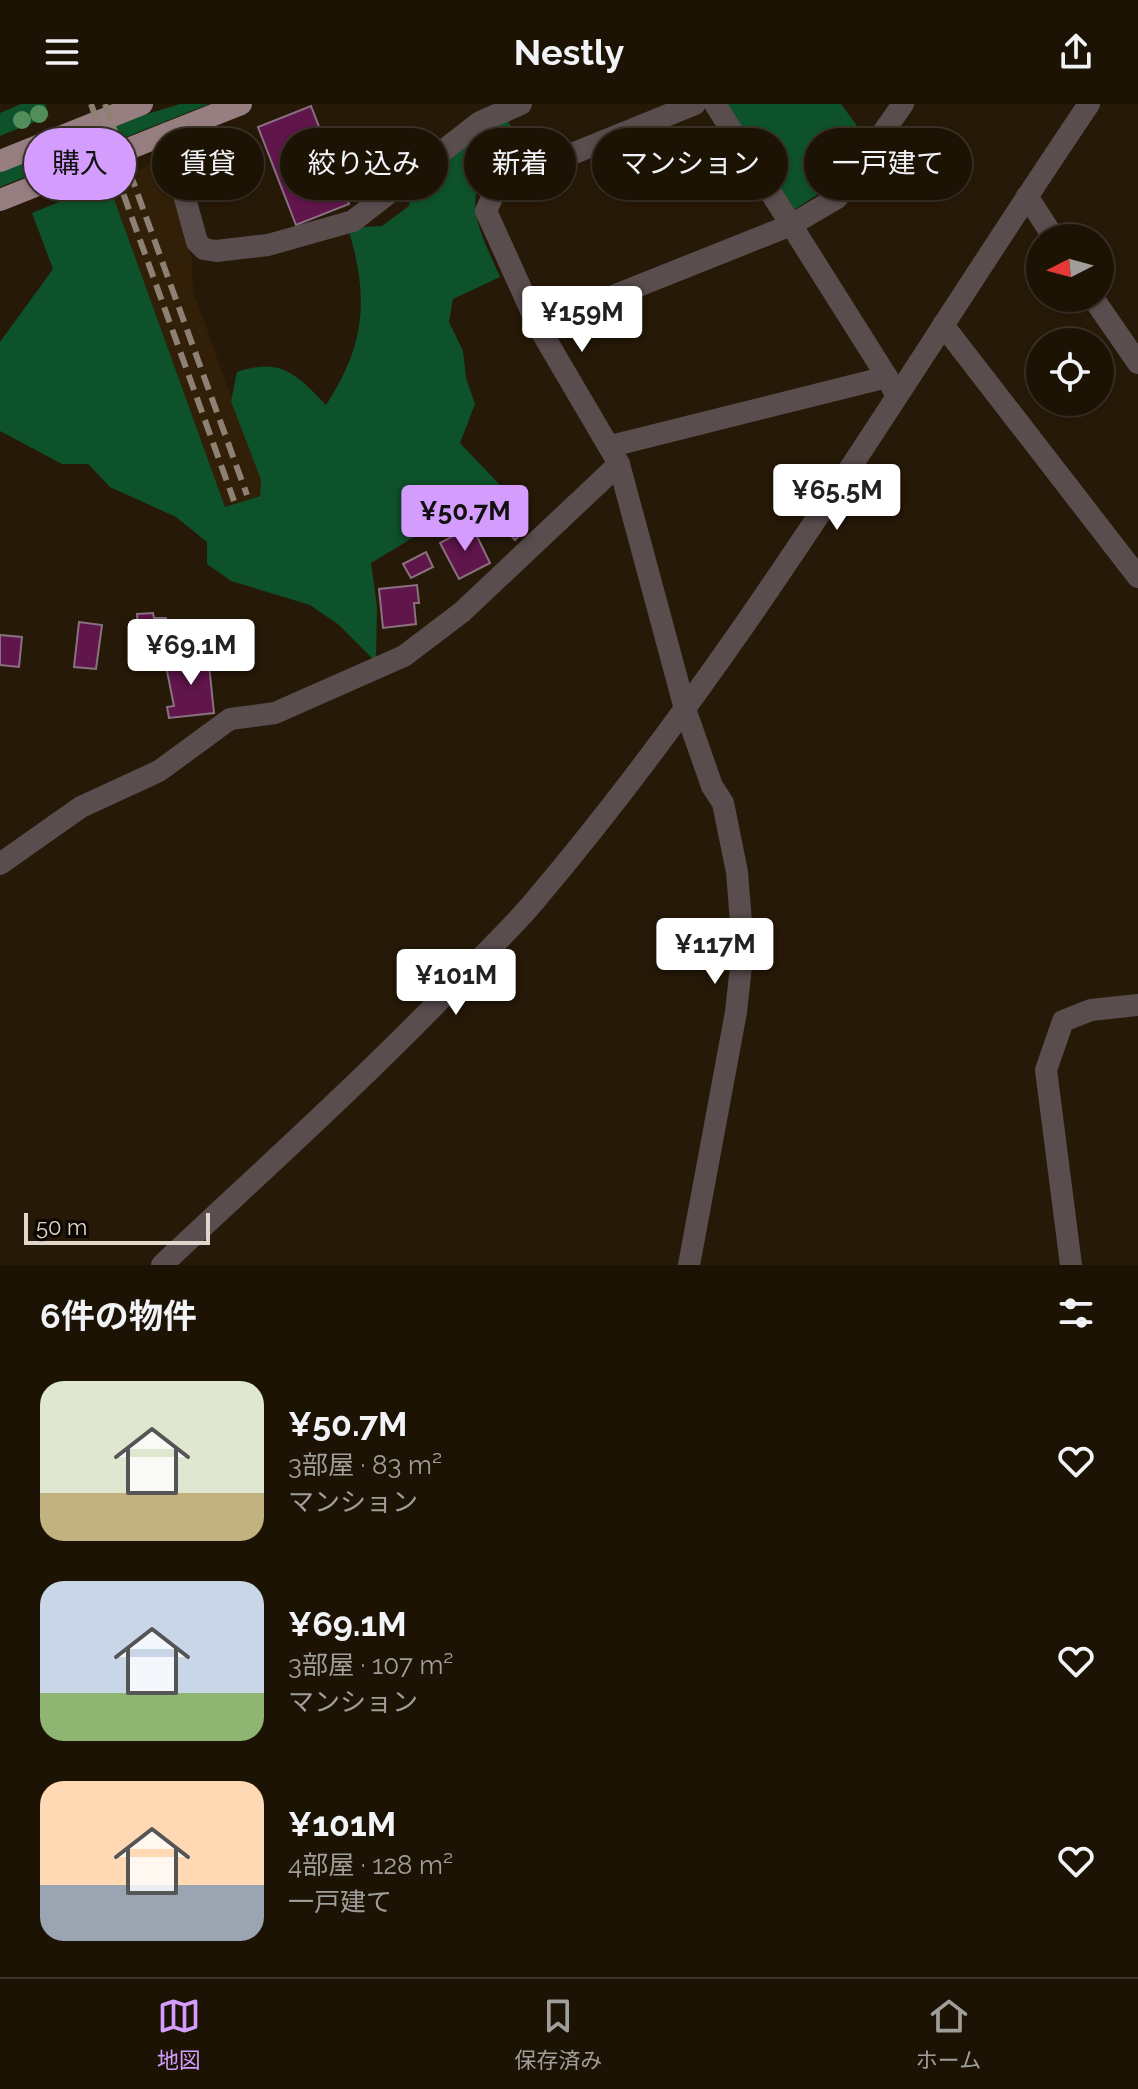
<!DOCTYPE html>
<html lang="ja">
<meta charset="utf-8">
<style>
:root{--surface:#1d1305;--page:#2a2013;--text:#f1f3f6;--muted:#a09e9a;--line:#3b3227;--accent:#d39cfd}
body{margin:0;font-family:Raleway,"Noto Sans JP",sans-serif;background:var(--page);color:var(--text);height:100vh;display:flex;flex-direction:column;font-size:30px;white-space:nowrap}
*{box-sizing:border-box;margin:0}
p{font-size:26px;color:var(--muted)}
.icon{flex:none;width:44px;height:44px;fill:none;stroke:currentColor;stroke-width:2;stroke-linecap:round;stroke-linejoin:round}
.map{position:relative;height:1161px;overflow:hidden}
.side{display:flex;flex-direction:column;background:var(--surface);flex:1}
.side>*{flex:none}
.banner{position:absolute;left:24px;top:24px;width:1090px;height:72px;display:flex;gap:16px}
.needle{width:52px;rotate:264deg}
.buttons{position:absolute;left:1026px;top:120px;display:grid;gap:16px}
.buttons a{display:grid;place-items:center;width:88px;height:88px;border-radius:50%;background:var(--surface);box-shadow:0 2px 6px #0004,0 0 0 2px var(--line);font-size:40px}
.scale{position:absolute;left:24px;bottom:20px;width:186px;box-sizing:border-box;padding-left:8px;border:4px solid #e0d6cb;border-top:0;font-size:22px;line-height:28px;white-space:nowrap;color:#e0d6cb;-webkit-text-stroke:6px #0b0602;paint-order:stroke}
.price{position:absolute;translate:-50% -68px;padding:0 18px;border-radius:8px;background:#fff;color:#222;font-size:26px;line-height:52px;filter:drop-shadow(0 2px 4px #0008)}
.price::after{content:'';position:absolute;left:50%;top:48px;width:24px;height:18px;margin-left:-12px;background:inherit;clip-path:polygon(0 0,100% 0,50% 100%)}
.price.selected{background:var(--accent);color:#111}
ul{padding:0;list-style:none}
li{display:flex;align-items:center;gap:24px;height:200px;padding:0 40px}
li span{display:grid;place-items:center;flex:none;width:224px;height:160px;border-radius:24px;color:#555}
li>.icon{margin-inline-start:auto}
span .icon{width:96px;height:96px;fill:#fffc;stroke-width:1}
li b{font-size:34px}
h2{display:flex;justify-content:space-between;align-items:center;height:96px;padding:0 40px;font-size:34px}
.tag{padding:0 28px;border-radius:36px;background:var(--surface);box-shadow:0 2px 6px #0004,0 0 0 2px var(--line);font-size:28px;line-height:72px}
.tag.selected{background:var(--accent);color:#111}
header{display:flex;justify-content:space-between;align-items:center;height:104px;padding:0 40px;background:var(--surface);font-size:36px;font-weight:700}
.tabs{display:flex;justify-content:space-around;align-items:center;height:112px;border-top:2px solid var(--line);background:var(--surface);font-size:22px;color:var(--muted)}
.tabs a{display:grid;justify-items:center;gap:4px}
.tabs .selected{color:var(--accent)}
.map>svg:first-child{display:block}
</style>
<header><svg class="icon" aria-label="menu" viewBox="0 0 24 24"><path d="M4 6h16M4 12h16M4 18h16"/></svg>Nestly<svg class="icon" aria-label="share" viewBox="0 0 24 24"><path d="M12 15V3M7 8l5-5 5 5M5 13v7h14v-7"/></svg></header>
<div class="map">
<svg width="1138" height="1161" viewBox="0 0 1138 1161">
<rect width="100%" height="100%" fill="#271907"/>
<path fill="#321f07" d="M163 56 192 156 193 187 261 376V391L225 403 108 78Z"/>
<g fill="#0d522b">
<path d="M21 0H45L49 12 0 32V9Z"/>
<path d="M180 0H209L0 83V68L141 12Z"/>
<path d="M724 0H841L866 34 829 83 789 109Z"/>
<path d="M508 16 524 56C513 61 498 64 488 71 458 94 489 146 500 173L453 195 449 218 463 247 466 274 475 300 460 339 500 381 371 459 377 503 376 558 339 521 310 501 231 477 207 460V438L176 413 110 383 88 360H62L0 327V238L53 165 32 109 108 78 225 403 260 392 261 376 231 297 237 268C281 253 297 271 326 301 366 240 369 193 348 124L382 122 409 102 412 80 482 28Z"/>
</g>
<g fill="#60154b" stroke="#897180" stroke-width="2">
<path d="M311 2 349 100 296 121 258 23Z"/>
<path d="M513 411 527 424 515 436 502 422Z"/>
<path d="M472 422 490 459 459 475 440 439Z"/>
<path d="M426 448 433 463 411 474 403 460Z"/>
<path d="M417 481 419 499H414L416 520 383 524 379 485Z"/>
<path d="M153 509 154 514H166L168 547H159L160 557 140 558 137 510Z"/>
<path d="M79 518 102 521 96 565 74 563Z"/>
<path d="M0 531 22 533 19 563 0 561Z"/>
<path d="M208 551 214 609 169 614 167 603 174 602 166 562 175 561V555Z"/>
</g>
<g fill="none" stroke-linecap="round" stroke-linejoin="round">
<g stroke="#594d4e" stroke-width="22">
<path d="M715 0 887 273"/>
<path d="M167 29 197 138 204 145 216 147 268 141 353 117 480 18 521 0"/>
<path d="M943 221 1138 473"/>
<path d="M538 222 791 121 837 94 903 0"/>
<path d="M611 342 887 273 893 285"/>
<path d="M0 760 81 703 159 667 230 615 275 609 404 552 462 508 619 360"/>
<path d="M689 1161 736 908 743 844 737 768 723 699 712 682 685 605 619 360 538 222 486 107 498 80 695 0"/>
<path d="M1071 1161 1046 966 1063 917 1091 906 1138 901"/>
</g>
<g stroke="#594d4e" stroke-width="22">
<path d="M1027 92 1054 134"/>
<path d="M1093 194 1138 259"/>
<path d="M162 1161C264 1065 368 972 465 870 489 845 515 821 537 794 746 547 908 267 1089 0"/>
</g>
<g stroke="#977e80" stroke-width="22">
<path d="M0 57 142 0"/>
<path d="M0 96 241 0"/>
</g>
<g stroke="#8d8173" stroke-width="6" stroke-dasharray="16 8" stroke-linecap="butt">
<path d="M91 0 234 397"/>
<path d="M105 0 247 391"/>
</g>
</g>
<g fill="#528d5a">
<circle cx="39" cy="10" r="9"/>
<circle cx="22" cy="16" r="9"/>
</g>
</svg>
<div class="buttons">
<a><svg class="needle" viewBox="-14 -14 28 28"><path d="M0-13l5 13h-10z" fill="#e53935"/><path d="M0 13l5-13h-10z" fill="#a09e9a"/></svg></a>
<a><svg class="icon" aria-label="locate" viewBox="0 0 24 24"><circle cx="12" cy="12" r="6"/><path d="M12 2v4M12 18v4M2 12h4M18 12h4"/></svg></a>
</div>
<div class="scale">50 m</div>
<b class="price" style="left:582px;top:250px">¥159M</b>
<b class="price" style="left:837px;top:428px">¥65.5M</b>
<b class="price selected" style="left:465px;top:449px">¥50.7M</b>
<b class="price" style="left:191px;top:583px">¥69.1M</b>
<b class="price" style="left:715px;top:882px">¥117M</b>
<b class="price" style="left:456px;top:913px">¥101M</b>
<div class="banner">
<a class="tag selected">購入</a>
<a class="tag">賃貸</a>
<a class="tag">絞り込み</a>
<a class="tag">新着</a>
<a class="tag">マンション</a>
<a class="tag">一戸建て</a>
</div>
</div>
<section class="side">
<h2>6件の物件<svg class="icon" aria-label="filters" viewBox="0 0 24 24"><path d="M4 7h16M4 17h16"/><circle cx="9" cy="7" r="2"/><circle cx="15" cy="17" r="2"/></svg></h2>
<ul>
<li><span style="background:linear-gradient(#dfe7d0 70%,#c2b280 0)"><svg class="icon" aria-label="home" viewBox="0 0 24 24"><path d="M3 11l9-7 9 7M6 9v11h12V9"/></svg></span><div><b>¥50.7M</b><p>3部屋 · 83 m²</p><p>マンション</p></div><svg class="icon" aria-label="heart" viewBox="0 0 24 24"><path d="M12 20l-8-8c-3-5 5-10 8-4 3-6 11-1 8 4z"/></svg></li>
<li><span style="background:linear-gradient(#c9d6e8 70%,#8fb573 0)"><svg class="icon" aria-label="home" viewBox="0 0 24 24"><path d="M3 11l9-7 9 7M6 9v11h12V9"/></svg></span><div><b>¥69.1M</b><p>3部屋 · 107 m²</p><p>マンション</p></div><svg class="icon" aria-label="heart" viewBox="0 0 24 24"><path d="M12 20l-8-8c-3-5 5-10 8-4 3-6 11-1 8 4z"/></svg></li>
<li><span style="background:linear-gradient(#ffd9b3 65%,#9aa5b1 0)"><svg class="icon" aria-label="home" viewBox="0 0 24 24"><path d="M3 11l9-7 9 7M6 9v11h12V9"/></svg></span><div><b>¥101M</b><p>4部屋 · 128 m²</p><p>一戸建て</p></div><svg class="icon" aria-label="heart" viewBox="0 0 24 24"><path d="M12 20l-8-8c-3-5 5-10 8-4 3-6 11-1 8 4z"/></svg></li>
</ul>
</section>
<nav class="tabs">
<a class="selected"><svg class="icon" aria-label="map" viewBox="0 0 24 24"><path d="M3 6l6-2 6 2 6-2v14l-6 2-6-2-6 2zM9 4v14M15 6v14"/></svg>地図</a>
<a><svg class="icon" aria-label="saved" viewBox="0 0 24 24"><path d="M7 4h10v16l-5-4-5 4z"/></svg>保存済み</a>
<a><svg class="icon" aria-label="home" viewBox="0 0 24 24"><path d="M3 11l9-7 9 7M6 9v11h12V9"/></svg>ホーム</a>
</nav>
